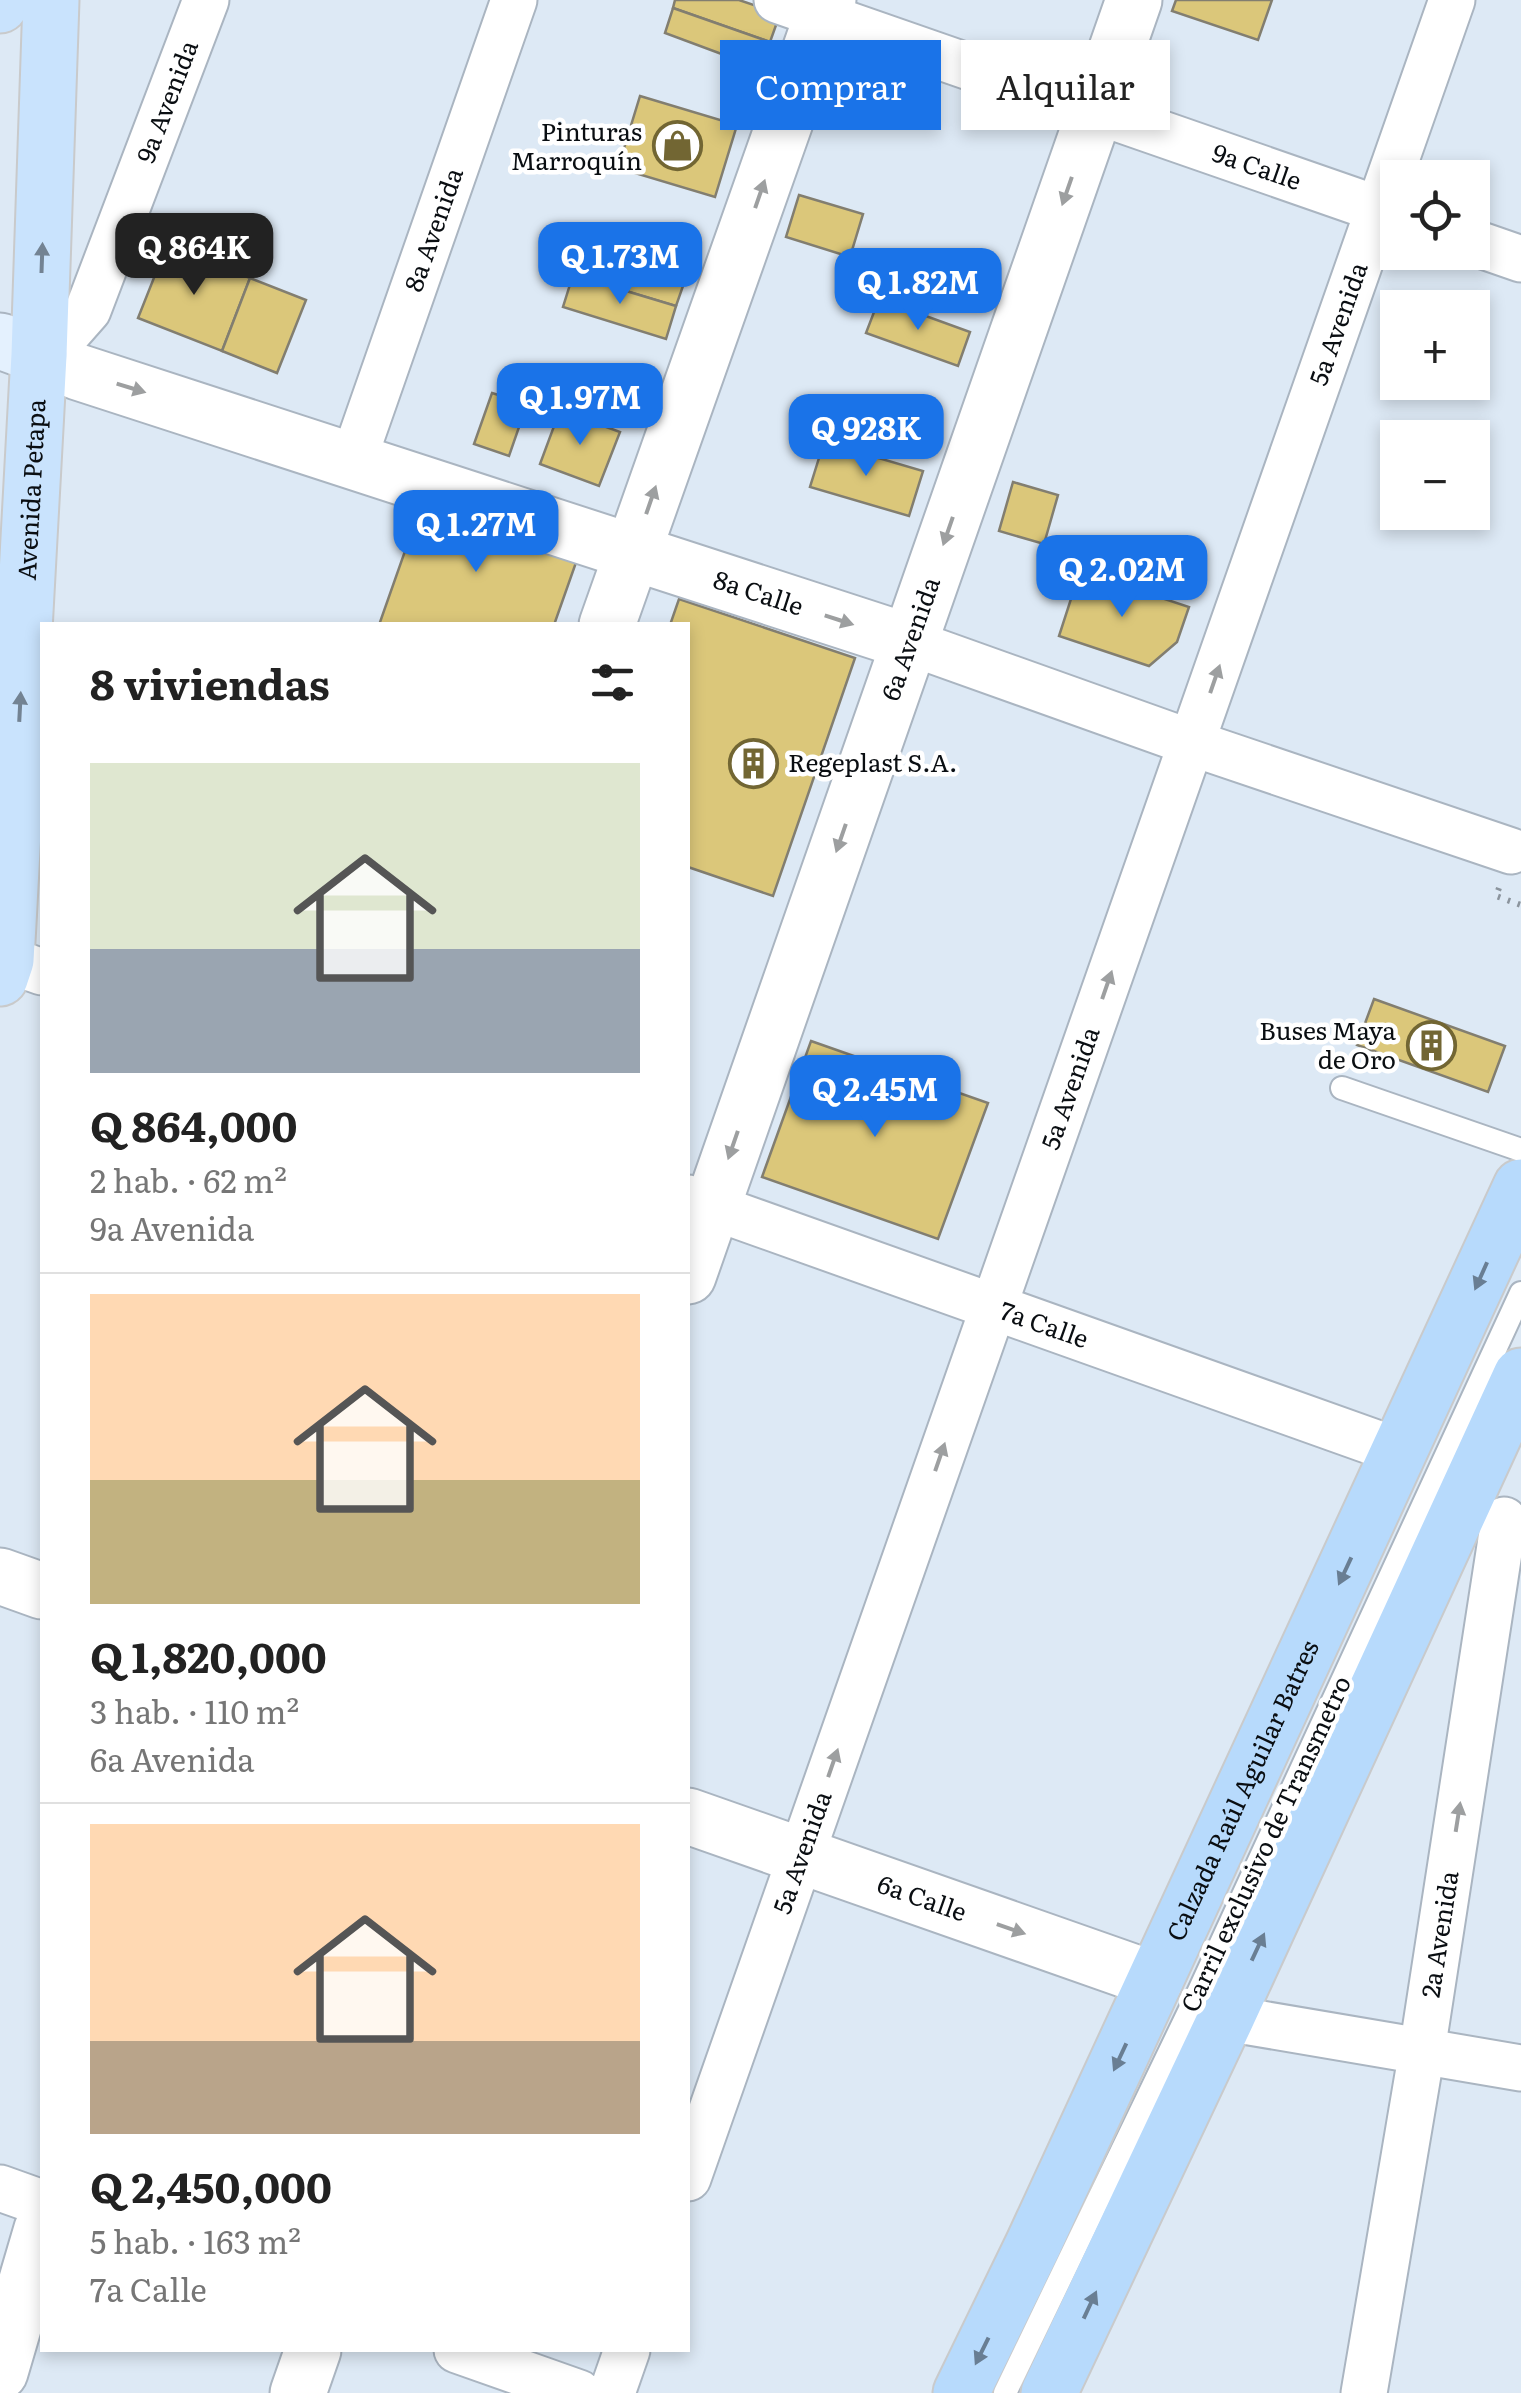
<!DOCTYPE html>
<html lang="es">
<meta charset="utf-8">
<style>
:root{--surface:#fff;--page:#f6f6f6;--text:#222;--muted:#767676;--line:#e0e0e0;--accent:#1a73e8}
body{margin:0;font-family:Literata,serif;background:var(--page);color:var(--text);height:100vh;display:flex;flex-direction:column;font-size:38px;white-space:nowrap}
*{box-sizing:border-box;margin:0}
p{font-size:32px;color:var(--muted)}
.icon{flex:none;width:55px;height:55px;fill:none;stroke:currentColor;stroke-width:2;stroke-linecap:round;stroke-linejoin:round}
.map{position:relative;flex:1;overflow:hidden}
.panel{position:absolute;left:40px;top:622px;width:650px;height:1730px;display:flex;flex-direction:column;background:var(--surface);border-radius:0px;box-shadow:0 5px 15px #0003}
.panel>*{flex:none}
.banner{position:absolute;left:720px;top:40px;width:650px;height:90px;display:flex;gap:20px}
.tools{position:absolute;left:1380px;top:160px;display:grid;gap:20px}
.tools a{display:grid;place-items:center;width:110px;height:110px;border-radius:0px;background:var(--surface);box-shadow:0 5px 15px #0003;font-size:50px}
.price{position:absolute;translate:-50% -85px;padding:0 22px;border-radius:20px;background:var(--accent);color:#fff;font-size:32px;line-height:65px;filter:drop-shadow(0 2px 5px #0008)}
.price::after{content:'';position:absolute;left:50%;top:60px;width:30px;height:22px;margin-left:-15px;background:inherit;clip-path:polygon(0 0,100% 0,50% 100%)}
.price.on{background:#222;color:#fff}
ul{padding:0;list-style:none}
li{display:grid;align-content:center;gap:20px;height:530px;padding:0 50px}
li+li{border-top:2px solid var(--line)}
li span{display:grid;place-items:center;height:310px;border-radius:0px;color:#555}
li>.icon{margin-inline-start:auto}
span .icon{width:180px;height:180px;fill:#fffc;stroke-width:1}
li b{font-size:42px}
h2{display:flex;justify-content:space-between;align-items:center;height:120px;padding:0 50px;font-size:42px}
.chip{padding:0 35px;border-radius:0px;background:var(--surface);box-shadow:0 5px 15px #0003;font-size:35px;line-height:90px}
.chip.on{background:var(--accent);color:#fff}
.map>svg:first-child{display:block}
</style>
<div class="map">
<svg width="1521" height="2393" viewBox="0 0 1521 2393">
<rect width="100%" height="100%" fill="#dde9f5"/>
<g fill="#dbc77a" stroke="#827e70" stroke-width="2.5">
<path d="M675 0H739L780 14 770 42 673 8Z"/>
<path d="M1176 0H1272L1258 40 1172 11Z"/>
<path d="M673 8 770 42 762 69 665 33Z"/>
<path d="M862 41 926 62 909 116 845 96Z"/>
<path d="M640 96 737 125 715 197 618 168Z"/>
<path d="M799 195 863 214 850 257 786 237Z"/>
<path d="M586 231 690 266 676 306 573 275Z"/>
<path d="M167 245 250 278 222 351 138 318Z"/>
<path d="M573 275 676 306 666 339 563 307Z"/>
<path d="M250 278 306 300 277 373 222 351Z"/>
<path d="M879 299 970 332 958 366 866 333Z"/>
<path d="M492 393 527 404 509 456 474 444Z"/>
<path d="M560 410 620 432 599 486 540 464Z"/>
<path d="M824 442 923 471 909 516 810 487Z"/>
<path d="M1013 482 1058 495 1044 544 999 531Z"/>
<path d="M423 500 579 554 554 625H379Z"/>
<path d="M1080 571 1189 607 1177 642 1149 666 1059 636Z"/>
<path d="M679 599 855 658 773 896 688 867V625H670Z"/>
<path d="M1374 999 1505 1046 1488 1092 1357 1045Z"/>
<path d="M811 1041 988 1103 938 1239 762 1177Z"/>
</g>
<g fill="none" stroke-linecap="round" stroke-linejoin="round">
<defs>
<g id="service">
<path d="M1342 1088 1521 1150"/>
<path d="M1005 2393 1199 1991 1521 1293"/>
</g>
<g id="minor">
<path id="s1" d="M777 0 1398 216"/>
<path d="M1472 242 1521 259"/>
<path id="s2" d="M39 355 66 335 88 310 206 0"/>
<path id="s3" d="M353 461 514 0"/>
<path d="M909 642 1192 743 1511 851"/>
<path d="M0 957 42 972"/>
<path id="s4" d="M688 1198 1401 1452"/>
<path d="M1226 2018 1521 2068"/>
<path id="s5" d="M688 2178 1452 0"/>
<path d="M0 2188 42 2203"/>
<path d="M457 2350 579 2393"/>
<path d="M612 2393 627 2350"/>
<path id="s6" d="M1364 2393 1422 2051 1504 1520"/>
</g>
<g id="tertiary">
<path id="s7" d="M39 355 78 372 909 642"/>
<path d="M607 625 828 0"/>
<path id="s8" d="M688 1276 1134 0"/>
<path d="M0 1576 42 1591"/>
<path id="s9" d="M688 1816 1155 1980"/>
<path d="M0 2372 42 2229"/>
<path d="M298 2393 313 2350"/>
</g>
<path id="secondary" d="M0 341 39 355"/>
<g id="primary">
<path d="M0 5V0"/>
<path id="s10" d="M0 978 6 960 39 355 51 0"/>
</g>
<g id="trunk">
<path id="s11" d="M961 2393 1033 2245 1521 1187"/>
<path d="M1049 2393 1226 2018 1521 1376"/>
</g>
</defs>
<use href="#service" stroke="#aab5c1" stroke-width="26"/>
<use href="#minor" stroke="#aab5c1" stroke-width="49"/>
<use href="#tertiary" stroke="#aab5c1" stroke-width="59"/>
<use href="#secondary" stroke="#aab5c1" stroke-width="59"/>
<use href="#primary" stroke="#c9cacb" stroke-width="59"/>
<use href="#trunk" stroke="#c9cacb" stroke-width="59"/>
<path stroke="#8b949d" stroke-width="6" stroke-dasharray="2.5 8" stroke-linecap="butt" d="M1499 888 1496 896 1521 905"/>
<use href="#service" stroke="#fff" stroke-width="22"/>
<use href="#minor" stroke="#fff" stroke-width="45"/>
<use href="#tertiary" stroke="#fff" stroke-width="55"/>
<use href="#secondary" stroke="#e4f1fe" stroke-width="55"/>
<use href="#primary" stroke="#c9e3fd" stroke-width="55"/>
<use href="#trunk" stroke="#b7dafc" stroke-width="55"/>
</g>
<defs><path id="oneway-solid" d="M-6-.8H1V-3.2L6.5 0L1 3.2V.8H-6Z" transform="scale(2.5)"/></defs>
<g fill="#9d9fa0">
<use href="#oneway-solid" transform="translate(1067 191) rotate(109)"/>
<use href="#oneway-solid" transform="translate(760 194) rotate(-71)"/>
<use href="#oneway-solid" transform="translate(131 388) rotate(17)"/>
<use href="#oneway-solid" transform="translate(651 500) rotate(-71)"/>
<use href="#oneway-solid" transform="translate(948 531) rotate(109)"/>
<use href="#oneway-solid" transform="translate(839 620) rotate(18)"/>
<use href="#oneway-solid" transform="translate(1215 679) rotate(-71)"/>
<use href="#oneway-solid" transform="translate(841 838) rotate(109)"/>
<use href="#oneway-solid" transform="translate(1107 985) rotate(-71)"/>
<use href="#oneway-solid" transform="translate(733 1145) rotate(109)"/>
<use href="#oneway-solid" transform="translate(940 1457) rotate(-71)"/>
<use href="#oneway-solid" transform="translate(833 1763) rotate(-71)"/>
<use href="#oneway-solid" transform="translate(1458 1817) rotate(-81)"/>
<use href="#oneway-solid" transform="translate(1011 1929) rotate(19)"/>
</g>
<g fill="#738393">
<use href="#oneway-solid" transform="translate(42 258) rotate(-88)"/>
<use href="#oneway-solid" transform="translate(20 707) rotate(-87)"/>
</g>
<g fill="#697e93">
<use href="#oneway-solid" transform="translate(1481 1276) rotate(114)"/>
<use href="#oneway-solid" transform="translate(1345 1571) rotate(115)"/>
<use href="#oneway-solid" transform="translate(1258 1947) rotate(-65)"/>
<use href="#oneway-solid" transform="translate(1120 2057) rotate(115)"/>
<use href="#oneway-solid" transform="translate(1090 2305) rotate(-65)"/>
<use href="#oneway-solid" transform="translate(982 2351) rotate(116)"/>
</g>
<defs>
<symbol id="shop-ring" viewBox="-11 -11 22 22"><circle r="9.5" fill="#fff" stroke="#726633" stroke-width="1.5"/><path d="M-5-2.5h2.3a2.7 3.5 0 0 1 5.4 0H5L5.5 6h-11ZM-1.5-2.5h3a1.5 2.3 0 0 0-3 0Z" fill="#726633"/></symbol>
<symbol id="building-ring" viewBox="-11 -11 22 22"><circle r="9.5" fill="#fff" stroke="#726633" stroke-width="1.5"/><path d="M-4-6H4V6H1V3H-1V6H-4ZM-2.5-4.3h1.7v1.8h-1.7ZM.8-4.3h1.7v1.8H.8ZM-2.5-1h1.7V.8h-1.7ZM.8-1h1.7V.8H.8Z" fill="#726633"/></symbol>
</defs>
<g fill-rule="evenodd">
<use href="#shop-ring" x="650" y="118" width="55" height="55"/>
<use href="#building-ring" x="726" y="736" width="55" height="55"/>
<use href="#building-ring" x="1404" y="1018" width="55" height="55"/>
</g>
<g text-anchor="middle" stroke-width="9" stroke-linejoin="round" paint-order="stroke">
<g font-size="25" fill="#0a0e12" stroke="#fff">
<text dy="9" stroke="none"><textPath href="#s2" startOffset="290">9a Avenida</textPath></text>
<text dy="9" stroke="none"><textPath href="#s1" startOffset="508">9a Calle</textPath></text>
<text dy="9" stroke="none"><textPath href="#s3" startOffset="245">8a Avenida</textPath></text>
<text dy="9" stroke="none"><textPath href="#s5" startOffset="1965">5a Avenida</textPath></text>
<text dy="9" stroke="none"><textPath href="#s10" startOffset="490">Avenida Petapa</textPath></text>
<text dy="9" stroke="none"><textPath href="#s7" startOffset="758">8a Calle</textPath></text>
<text dy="9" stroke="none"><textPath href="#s8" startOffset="675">6a Avenida</textPath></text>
<text dy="9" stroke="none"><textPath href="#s5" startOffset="1155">5a Avenida</textPath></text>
<text dy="9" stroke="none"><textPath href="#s4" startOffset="378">7a Calle</textPath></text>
<text dy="9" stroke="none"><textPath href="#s11" startOffset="665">Calzada Raúl Aguilar Batres</textPath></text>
<text transform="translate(1266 1844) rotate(-65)" y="9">Carril exclusivo de Transmetro</text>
<text dy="9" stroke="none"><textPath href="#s5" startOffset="345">5a Avenida</textPath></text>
<text dy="9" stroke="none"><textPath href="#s9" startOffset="248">6a Calle</textPath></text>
<text dy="9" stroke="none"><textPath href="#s6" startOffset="465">2a Avenida</textPath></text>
</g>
<g font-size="25" fill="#0a0e12" stroke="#fff" text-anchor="end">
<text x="642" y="141">Pinturas<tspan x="642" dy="29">Marroquín</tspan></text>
<text x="788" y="772" text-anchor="start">Regeplast S.A.</text>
<text x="1396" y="1040">Buses Maya<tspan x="1396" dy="29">de Oro</tspan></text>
</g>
</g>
</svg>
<div class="tools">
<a><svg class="icon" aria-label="locate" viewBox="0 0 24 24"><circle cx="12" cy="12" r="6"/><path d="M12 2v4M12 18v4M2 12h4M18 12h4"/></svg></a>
<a>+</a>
<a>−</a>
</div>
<b class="price on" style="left:194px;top:298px">Q 864K</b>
<b class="price" style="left:620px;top:307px">Q 1.73M</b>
<b class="price" style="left:918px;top:333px">Q 1.82M</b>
<b class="price" style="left:580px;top:448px">Q 1.97M</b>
<b class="price" style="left:866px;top:479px">Q 928K</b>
<b class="price" style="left:476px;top:575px">Q 1.27M</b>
<b class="price" style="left:1122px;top:620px">Q 2.02M</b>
<b class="price" style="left:875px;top:1140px">Q 2.45M</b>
<div class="banner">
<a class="chip on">Comprar</a>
<a class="chip">Alquilar</a>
</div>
<section class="panel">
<h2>8 viviendas<svg class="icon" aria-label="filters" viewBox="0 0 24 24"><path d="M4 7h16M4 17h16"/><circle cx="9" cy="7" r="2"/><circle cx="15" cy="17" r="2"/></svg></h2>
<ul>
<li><span style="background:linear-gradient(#dfe7d0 60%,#9aa5b1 0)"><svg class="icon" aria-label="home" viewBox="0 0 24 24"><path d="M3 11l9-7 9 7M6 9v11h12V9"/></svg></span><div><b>Q 864,000</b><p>2 hab. · 62 m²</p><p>9a Avenida</p></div></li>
<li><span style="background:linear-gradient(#ffd9b3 60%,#c2b280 0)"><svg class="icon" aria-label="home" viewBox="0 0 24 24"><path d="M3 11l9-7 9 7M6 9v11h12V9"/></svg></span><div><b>Q 1,820,000</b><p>3 hab. · 110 m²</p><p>6a Avenida</p></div></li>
<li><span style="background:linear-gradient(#ffd9b3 70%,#b9a48a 0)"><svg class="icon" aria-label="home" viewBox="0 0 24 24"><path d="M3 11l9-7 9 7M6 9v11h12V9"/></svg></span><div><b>Q 2,450,000</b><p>5 hab. · 163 m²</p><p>7a Calle</p></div></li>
</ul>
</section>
</div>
